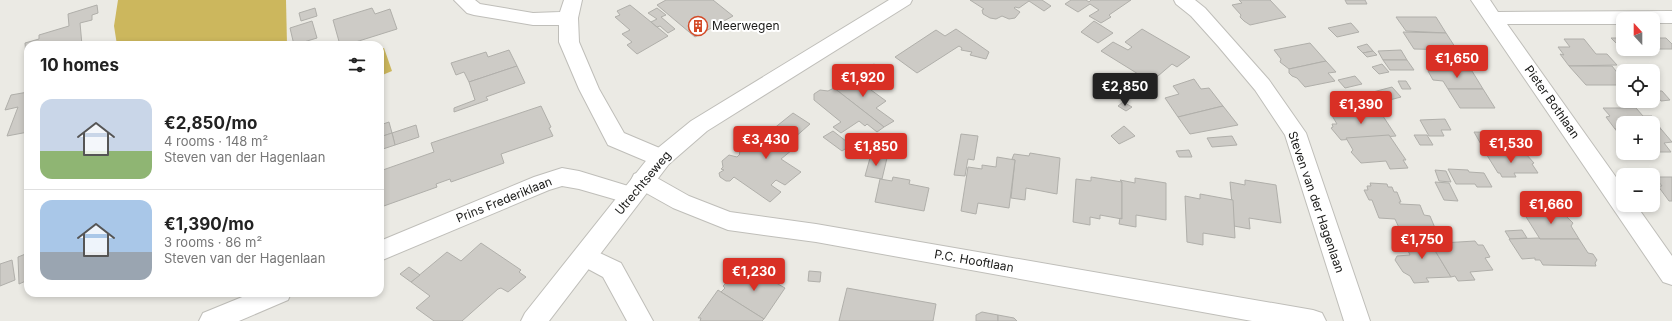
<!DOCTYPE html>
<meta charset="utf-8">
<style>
:root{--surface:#fff;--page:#f2f2f2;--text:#222;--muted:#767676;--line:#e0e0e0;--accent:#d93025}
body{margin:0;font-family:Inter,sans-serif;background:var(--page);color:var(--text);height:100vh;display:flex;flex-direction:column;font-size:15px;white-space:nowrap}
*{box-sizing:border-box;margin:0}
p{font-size:13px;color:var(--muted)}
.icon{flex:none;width:22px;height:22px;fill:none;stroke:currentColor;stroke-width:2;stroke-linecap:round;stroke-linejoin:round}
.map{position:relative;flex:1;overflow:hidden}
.sheet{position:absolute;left:24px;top:41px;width:360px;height:256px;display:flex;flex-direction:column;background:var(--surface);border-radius:12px;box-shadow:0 2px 6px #0003}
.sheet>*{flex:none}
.needle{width:26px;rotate:339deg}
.controls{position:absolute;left:1616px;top:12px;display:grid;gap:8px}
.controls a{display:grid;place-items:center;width:44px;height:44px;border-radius:8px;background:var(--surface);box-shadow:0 2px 6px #0003;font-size:20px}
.price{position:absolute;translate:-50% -34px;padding:0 9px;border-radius:4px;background:var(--accent);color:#fff;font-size:13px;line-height:26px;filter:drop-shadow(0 1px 2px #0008)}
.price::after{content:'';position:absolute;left:50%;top:24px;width:12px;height:9px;margin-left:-6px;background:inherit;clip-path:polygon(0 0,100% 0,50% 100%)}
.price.selected{background:#222;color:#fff}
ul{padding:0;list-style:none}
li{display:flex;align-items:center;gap:12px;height:100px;padding:0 16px}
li+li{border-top:1px solid var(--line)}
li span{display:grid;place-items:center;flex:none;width:112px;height:80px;border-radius:12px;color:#555}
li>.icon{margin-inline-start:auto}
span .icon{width:48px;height:48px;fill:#fffc;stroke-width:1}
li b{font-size:17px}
h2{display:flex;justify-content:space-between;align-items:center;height:48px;padding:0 16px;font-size:17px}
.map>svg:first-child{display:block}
</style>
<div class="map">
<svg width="1672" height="321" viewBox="0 0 1672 321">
<rect width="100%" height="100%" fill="#ebeae4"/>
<g fill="#ccb75d">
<path d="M118 0H286L287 45H117L114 26Z"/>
<path d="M384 48 392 71 380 76V49Z"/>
</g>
<g fill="#cdcbc6" stroke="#b0afaa">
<path d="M666 0H713L733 16 695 37 657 5Z"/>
<path d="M970 0H1042L1051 6 1044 11 1029 1 1019 8 1015 7 1014 8 1020 12 1015 18 1009 19 1002 16 996 19 990 18 983 14 982 10 984 9Z"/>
<path d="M1071 0H1086L1089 2 1091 0H1131L1109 15 1111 17 1101 23 1089 16 1099 10 1090 4 1078 12 1065 4Z"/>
<path d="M1239 0H1270L1286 17 1250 25 1244 21 1240 17 1241 15 1232 5 1242 3Z"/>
<path d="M1345 0H1365L1367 4H1347Z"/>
<path d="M97 5 98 13 92 15V20L80 23 82 45H28V56L26 57 25 43 39 39V35L69 26 68 14Z"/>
<path d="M630 5 651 22 668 36 637 54 627 45 632 42 622 34 630 30 615 17 620 15 617 11Z"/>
<path d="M315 8 317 16 301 21 299 13Z"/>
<path d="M372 8 375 14 390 9 397 29 346 45H340L333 20Z"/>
<path d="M657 8 666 15 661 17 675 29 668 33 660 26 657 27 651 22 657 19 648 13Z"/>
<path d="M1396 17H1436L1446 33 1406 31Z"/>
<path d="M312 21 317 38 294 45 290 28Z"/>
<path d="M1094 21 1113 33 1098 43 1081 32Z"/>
<path d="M1351 23 1359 32 1337 37 1328 28Z"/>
<path d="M956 29 989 52 986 59 970 55 972 52 961 50 962 48 959 46 917 73 895 57 936 30 945 36Z"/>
<path d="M1142 29 1190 57 1177 67 1172 64 1151 82 1101 51 1113 42 1128 50 1132 47 1125 42Z"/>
<path d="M1403 32 1446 33 1457 50 1414 49Z"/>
<path d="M1611 38H1623V48H1621Z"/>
<path d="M1653 38H1666L1672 44V49H1653Z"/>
<path d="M1564 39H1584L1596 54H1607L1617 65 1569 66 1560 54 1564 55 1558 47H1570Z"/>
<path d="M1310 43 1326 61 1289 69 1280 62 1281 59 1274 50Z"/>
<path d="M1367 44 1373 51 1363 53 1357 47Z"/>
<path d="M509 50 517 66 469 82 464 72 456 75 451 63 486 52 488 57Z"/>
<path d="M1401 50 1407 60H1383L1378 51Z"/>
<path d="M1373 51 1377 55 1367 57 1363 53Z"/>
<path d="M1383 60H1407L1414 70H1390Z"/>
<path d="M1326 61 1336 72 1328 73 1335 81 1305 87 1297 78 1292 76 1289 73V69Z"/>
<path d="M874 64 893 78 882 85 863 71Z"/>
<path d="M1382 64 1389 72 1379 74 1372 67Z"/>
<path d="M517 66 525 83 486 97 488 100 454 112V108L475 100 469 82Z"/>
<path d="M1569 66H1612L1623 80V85H1586Z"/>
<path d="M1428 71H1472L1483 89H1448L1443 81 1433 80Z"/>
<path d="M844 75 852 76 886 101 876 108 894 121 884 127 834 88 839 85 838 79Z"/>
<path d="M1355 76 1362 84 1345 88 1338 80Z"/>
<path d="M1194 79 1201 89 1209 88 1223 106 1178 117 1165 98 1179 94 1173 86Z"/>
<path d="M1398 81H1406L1411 89H1402Z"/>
<path d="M1392 87 1401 97 1382 102 1373 92Z"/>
<path d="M834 88 874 119 884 127 877 132 867 124 865 126 859 121 841 133 833 127 841 122 814 100V94L820 90 828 91Z"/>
<path d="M1448 89H1483L1495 108H1460Z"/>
<path d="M1653 91H1662L1670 100 1661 101Z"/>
<path d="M28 92V132L7 136 18 107 5 110 11 95Z"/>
<path d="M1123 102 1132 107 1126 111 1118 106Z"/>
<path d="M541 106 551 127 549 128 553 136 501 154 504 163 451 182 450 179 436 184 437 187 381 207 380 171 434 152 431 143Z"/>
<path d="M1223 106 1238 125 1190 134 1178 117Z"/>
<path d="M1603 108H1636L1643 116H1652L1661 129H1653V123H1623V129H1615L1606 117 1610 116Z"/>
<path d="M1379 110 1396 136 1341 140 1331 128 1333 127 1332 124H1337L1331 114Z"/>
<path d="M793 113 810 124 785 146 792 150 781 159 801 172 785 185 776 180 771 185 781 192 770 202 734 177 730 181H726L720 177 719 173 724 170 721 169 723 167 722 161 729 155 737 157 740 154 739 153 755 140 757 142Z"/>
<path d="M1445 119 1451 130H1441L1444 136H1429L1420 120Z"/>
<path d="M389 122 392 133 380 137V125Z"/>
<path d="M416 125 419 137 395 145 392 133Z"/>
<path d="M1124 126 1135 136 1119 144 1111 136Z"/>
<path d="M1615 129H1623V139Z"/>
<path d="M1653 129H1661L1672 142 1664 143 1671 152H1653Z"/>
<path d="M833 131 851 145 842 151 823 137Z"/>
<path d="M1474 132 1511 133 1516 141 1521 143 1525 149 1523 150 1525 153H1486Z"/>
<path d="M392 133 395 145 380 150V137Z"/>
<path d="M961 134 978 136 974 160 968 159 965 176 954 175Z"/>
<path d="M1389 135 1406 160H1403L1408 168 1390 169 1386 161 1361 163 1351 152 1353 150 1346 138Z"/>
<path d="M1414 135H1427L1433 145H1420Z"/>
<path d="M1232 136 1237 145 1212 147 1207 138Z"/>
<path d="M1189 150 1192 157H1179L1176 151Z"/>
<path d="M1485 152 1525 153 1534 163 1532 164 1538 173H1514L1516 177H1502L1500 173H1498Z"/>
<path d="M1030 153 1060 158 1057 194 1026 188 1025 200 1011 198 1015 160 1012 159 1014 154 1029 156Z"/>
<path d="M872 155 887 158 882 179 865 176 870 158Z"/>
<path d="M997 157 1015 160 1009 208 978 203 976 214 961 211 968 167 982 169V165L996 167Z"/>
<path d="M1448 169 1468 170 1469 172 1484 173 1492 187H1477L1475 184H1456Z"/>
<path d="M1435 170 1446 171 1451 182 1439 181Z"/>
<path d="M893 177 910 180 909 184 929 188 924 211 875 202 880 179 892 181Z"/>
<path d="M1091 177 1122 182V219L1100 215V219L1090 217V225L1073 222 1076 179 1091 181Z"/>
<path d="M1655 177H1672V201H1669L1658 186H1662Z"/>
<path d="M1135 178 1166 183V220L1136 215V227L1119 224 1120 218 1122 219V182L1120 180 1135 183Z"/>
<path d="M1245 180 1276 185 1281 223 1249 218 1250 229 1234 226 1230 182 1245 185Z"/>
<path d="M1435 182 1449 183 1458 201 1444 200Z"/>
<path d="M1370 183 1387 184 1388 187H1392L1394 192H1397L1401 202H1399L1400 204 1420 205 1424 215 1430 216 1435 228 1400 230 1395 219 1379 218 1372 200H1369L1364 190H1368L1367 186H1371Z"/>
<path d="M1200 194 1233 200 1235 238 1203 233V245L1187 242 1185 196 1200 199Z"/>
<path d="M1523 212H1562L1573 223 1571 226 1579 239H1540Z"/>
<path d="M1409 229H1422L1451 277 1426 278 1429 282 1414 283 1410 276 1403 272 1395 260 1397 256 1410 255 1405 244H1417Z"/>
<path d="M1422 229H1433L1442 243 1475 241 1478 245H1483L1490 257 1485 258 1493 270 1470 272 1475 280 1458 281 1455 276 1451 277Z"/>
<path d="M1522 230 1527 238 1510 239 1505 231Z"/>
<path d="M1539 238 1540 239H1579L1588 253 1593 254 1597 260 1595 263 1596 266 1543 265 1540 260H1535V258L1522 259 1509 239Z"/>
<path d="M481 243 521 270 519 272 526 277 508 292 501 288 498 289 462 321H434L416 308 430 296 411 282 447 252 461 261Z"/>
<path d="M28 253V280L19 284 18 257Z"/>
<path d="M12 260 15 280 0 286V264Z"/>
<path d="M746 266 785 288 764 319 721 292 725 288 723 286 732 277 734 279Z"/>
<path d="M409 267 420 275 411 282 400 274Z"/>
<path d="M809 271 821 272 820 282 808 281Z"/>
<path d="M847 288 936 304 933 321H839Z"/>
<path d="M718 290 721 292 764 319 762 321H700L701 318H698Z"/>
<path d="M982 312 998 315V321H976V315Z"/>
<path d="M998 315 1014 318 1017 321H998Z"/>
</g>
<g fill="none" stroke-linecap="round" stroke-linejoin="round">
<defs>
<g id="street">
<path d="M454 0H475L480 4 533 13 560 12 564 0H582L578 18 579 42 599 89 624 133 669 152 672 158 669 164 661 166 653 164 608 145 579 89 559 42V25H533L474 15 467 13Z"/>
<path d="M1174 0H1195L1205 8 1269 80 1306 133 1370 321H1344L1285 135 1255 90 1218 46 1191 16 1176 4Z"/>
<path d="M1471 0H1490L1498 12 1672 11V23H1653V19H1623V24H1507L1623 187V205H1636L1672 256V285L1663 282Z"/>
<path d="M562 168 579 171 638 189 634 186 631 180 634 174 642 171 650 174 689 196 730 212 816 224 1313 310 1322 313 1326 321H1252L816 242 728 230 673 208 639 189 642 195 639 201 631 204 579 189 562 186 549 190 380 261V241L534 177Z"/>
<path d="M585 246 621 263 653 321H627L603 277 577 263 573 256 577 249Z"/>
<path d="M252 293H291L288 300 239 321H199L203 313Z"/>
</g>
<path id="secondary" d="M889 0H912L910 4 707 131 669 164 549 321H521L525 313 653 152 691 121Z"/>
</defs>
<use href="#street" stroke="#bfbeb9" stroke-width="2"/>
<use href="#secondary" stroke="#bfbeb9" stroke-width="2"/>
<use href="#street" fill="#fff" fill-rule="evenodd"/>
<use href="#secondary" fill="#fff" fill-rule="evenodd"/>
</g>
<defs>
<symbol id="building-ring" viewBox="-11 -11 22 22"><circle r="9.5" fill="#fff" stroke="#d34a27" stroke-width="1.5"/><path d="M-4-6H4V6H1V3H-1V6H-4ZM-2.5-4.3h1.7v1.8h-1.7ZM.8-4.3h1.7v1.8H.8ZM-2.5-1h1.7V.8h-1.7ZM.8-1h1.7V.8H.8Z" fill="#d34a27"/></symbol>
</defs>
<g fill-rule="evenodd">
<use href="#building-ring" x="687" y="15" width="22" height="22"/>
</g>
<g text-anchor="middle" stroke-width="4" stroke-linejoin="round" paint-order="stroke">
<g font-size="12" fill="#1a1a18" stroke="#fff" text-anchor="start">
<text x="712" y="30">Meerwegen</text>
</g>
<g font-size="12" fill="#1a1a18" stroke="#fff">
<text transform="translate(1552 102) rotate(55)" y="4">Pieter Bothlaan</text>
<text transform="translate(643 183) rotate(-50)" y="4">Utrechtseweg</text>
<text transform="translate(504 200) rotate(-22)" y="4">Prins Frederiklaan</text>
<text transform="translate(1316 202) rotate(71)" y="4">Steven van der Hagenlaan</text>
<text transform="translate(974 261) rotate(10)" y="4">P.C. Hooftlaan</text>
</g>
</g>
</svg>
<div class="controls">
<a><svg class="needle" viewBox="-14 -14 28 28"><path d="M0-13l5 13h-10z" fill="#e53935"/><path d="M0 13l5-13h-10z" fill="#767676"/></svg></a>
<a><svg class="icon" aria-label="locate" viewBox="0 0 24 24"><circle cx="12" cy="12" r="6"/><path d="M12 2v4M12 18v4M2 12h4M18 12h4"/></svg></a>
<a>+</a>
<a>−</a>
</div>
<b class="price" style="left:1457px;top:79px">€1,650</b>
<b class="price" style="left:863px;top:98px">€1,920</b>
<b class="price selected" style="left:1125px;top:107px">€2,850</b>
<b class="price" style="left:1361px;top:125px">€1,390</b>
<b class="price" style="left:766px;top:160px">€3,430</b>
<b class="price" style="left:1511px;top:164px">€1,530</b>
<b class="price" style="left:876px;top:167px">€1,850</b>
<b class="price" style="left:1551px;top:225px">€1,660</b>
<b class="price" style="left:1422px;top:260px">€1,750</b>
<b class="price" style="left:754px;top:292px">€1,230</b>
<section class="sheet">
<h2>10 homes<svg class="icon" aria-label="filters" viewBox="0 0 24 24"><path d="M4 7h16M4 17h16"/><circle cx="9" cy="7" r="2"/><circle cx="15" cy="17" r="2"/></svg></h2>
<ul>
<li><span style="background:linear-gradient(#c9d6e8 65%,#8fb573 0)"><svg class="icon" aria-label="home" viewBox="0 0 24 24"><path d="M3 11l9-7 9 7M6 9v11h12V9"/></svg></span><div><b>€2,850/mo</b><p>4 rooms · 148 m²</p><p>Steven van der Hagenlaan</p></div></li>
<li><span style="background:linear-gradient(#a9c7e8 65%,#9aa5b1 0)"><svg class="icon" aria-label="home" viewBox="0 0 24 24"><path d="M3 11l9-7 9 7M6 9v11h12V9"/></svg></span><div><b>€1,390/mo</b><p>3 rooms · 86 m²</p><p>Steven van der Hagenlaan</p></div></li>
</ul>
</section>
</div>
